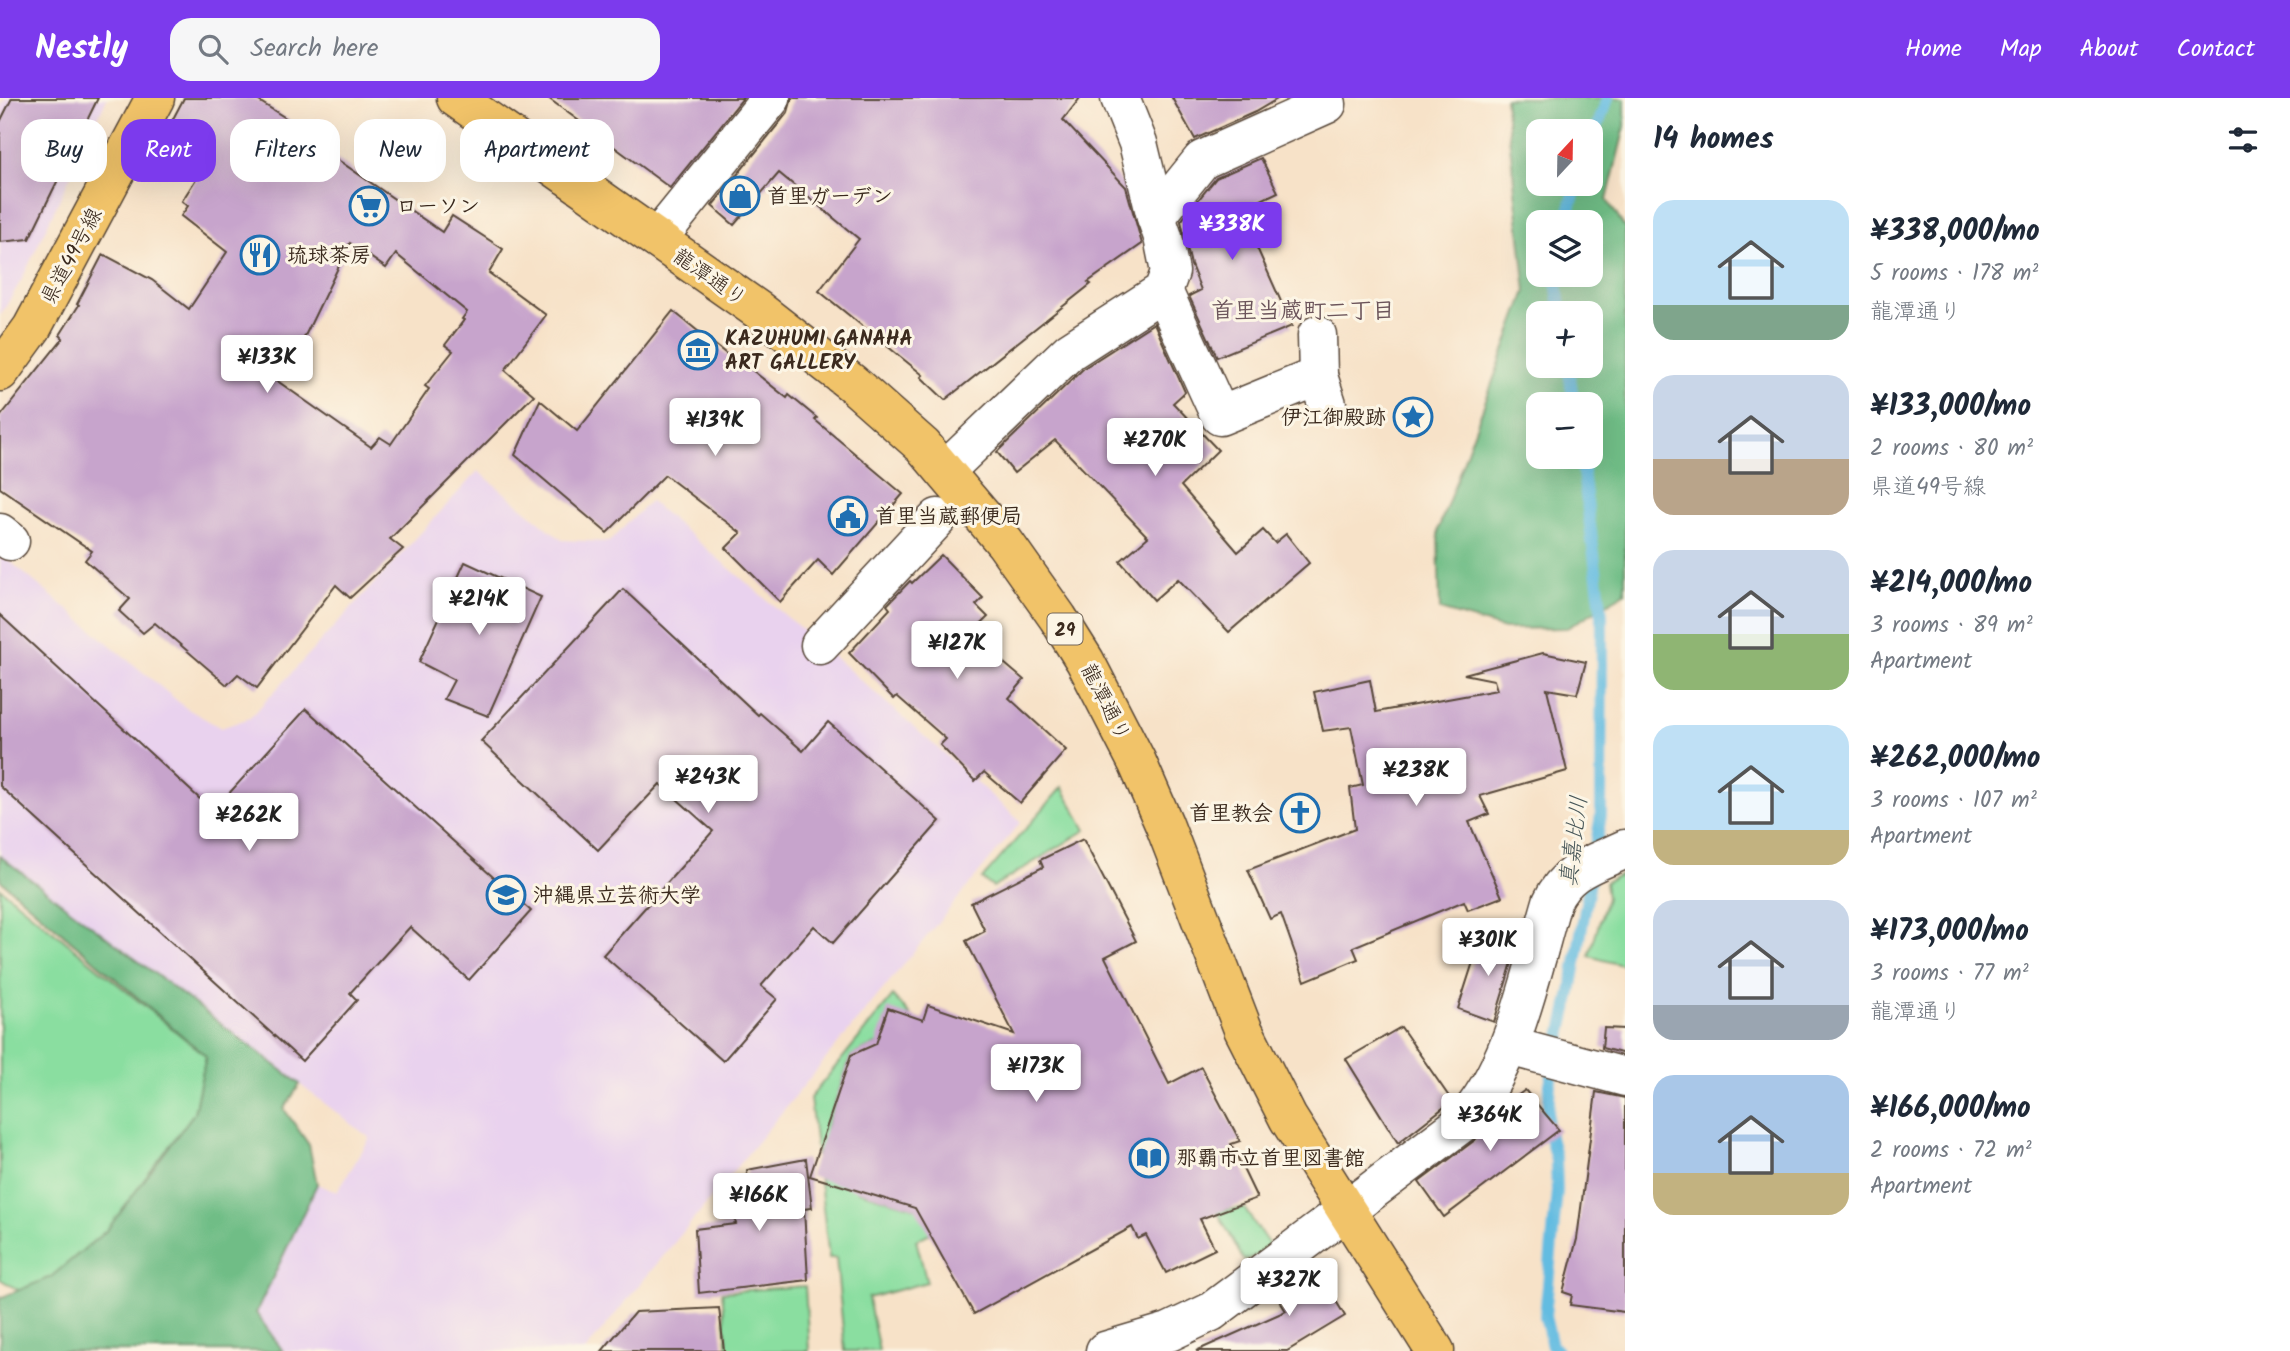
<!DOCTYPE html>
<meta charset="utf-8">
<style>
:root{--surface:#fff;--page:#f6f6f7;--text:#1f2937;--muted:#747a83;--accent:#7c3aed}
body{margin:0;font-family:Kalam,"Klee One",sans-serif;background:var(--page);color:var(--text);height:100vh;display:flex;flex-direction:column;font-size:26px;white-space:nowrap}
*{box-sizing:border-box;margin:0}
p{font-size:23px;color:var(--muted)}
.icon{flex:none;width:38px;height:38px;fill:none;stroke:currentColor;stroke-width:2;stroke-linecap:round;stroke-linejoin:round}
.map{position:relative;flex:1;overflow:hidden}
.drawer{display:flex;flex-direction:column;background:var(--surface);width:665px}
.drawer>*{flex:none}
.hud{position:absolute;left:21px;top:21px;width:665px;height:63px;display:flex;gap:14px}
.needle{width:46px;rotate:22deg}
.controls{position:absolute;left:1526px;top:21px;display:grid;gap:14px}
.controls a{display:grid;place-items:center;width:77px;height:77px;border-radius:14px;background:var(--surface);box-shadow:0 7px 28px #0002;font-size:35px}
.price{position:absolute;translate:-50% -60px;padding:0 16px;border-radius:7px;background:#fff;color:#222;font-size:23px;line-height:46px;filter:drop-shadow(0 2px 4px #0008)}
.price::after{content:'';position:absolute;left:50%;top:42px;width:21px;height:16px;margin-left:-10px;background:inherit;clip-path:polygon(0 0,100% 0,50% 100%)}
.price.current{background:var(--accent);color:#fff}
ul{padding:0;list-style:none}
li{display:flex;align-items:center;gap:21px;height:175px;padding:0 28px}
li span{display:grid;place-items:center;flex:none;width:196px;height:140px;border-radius:21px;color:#555}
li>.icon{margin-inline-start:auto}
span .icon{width:84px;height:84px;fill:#fffc;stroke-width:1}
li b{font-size:30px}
h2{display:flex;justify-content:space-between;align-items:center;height:84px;padding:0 28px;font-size:30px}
.chip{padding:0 24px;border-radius:21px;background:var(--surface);box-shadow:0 7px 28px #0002;font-size:24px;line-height:63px}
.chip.current{background:var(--accent);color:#fff}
header{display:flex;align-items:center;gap:42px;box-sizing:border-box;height:98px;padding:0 35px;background:var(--accent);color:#fff}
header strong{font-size:33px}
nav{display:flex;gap:38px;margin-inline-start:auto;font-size:24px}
.search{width:490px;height:63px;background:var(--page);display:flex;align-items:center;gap:18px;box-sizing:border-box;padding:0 24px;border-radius:21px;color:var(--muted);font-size:26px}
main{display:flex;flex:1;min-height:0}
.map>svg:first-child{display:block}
</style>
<header>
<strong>Nestly</strong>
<div class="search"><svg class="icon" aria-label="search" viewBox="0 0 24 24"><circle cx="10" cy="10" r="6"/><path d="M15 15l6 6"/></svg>Search here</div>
<nav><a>Home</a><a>Map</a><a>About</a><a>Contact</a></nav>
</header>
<main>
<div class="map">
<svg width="1625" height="1253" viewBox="0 0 1625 1253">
<rect width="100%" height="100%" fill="#fcf5e5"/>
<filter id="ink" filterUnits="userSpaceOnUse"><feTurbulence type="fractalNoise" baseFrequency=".0143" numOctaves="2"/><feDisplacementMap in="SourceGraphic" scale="14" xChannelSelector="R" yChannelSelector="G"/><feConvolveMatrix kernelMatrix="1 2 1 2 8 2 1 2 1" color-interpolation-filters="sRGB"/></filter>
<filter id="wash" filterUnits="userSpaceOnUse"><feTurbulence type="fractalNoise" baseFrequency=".00686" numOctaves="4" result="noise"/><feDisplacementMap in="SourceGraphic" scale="28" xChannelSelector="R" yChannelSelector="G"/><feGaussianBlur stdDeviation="1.57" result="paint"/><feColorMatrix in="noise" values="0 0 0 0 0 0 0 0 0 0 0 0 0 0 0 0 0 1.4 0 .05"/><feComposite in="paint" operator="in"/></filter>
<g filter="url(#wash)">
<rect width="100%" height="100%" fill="#f7e2c8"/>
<g fill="#e9d2ee">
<path d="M6 0H107L22 181 0 218V10Z"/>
<path d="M478 373 562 442 609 444 650 403 838 562 1021 724 585 1253H283L256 1215 317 1086 337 1094 370 1040 0 758V455L186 610 221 630 250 620Z"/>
</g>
<g fill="#8adea0" stroke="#62845f" stroke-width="2">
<path d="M1062 689 1086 732 993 789 982 781Z"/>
<path d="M1625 774V868L1589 858 1607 800 1605 784Z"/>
<path d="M0 790 206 958 194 1015 107 1132 51 1179 20 1193 0 1181Z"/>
<path d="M893 898 911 918 876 946 851 958 826 1031 858 1093 933 1115 1044 1078 916 1142 927 1184 868 1200 879 1253H845L836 1160H829L810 1000Z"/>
<path d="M1244 1110 1272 1151 1244 1163 1217 1113Z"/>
<path d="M805 1188 809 1253H728L722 1194Z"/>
</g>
<g fill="#6fbd86" stroke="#557452" stroke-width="2" fill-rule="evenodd">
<path d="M1505 0H1625V28L1607 102 1625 130V495L1567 530 1504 531 1440 512 1438 432 1526 193ZM1538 33H1591V86H1538ZM1538 124H1591V177H1538ZM1538 215H1591V268H1538ZM1538 306H1591V359H1538Z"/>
<path d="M0 758 300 986 284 1011 309 1047 317 1086 256 1215 283 1253H0V1200L51 1179 107 1132 194 1015 206 958 0 782Z"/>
</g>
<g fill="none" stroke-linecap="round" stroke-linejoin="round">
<g stroke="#64bce1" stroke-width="12">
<path d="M1591 45 1608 0"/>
<path d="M1566 124 1577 86"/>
<path d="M1555 177 1561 215"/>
<path d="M1568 268 1574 306"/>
<path d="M1557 1253 1552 1248 1545 1218 1557 1093 1556 1062 1547 1028 1550 986 1571 894 1601 717 1602 517 1581 359"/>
</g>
</g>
<g id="blocks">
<g fill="#c7a4cc" fill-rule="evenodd">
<path d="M12 0H98L29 141 0 144V24Z"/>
<path d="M184 0H254L322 43 318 48 442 134 452 118 503 151 489 175 546 217 505 272 534 297 390 441 403 451 350 500 336 487 257 590 238 576 227 587 155 525 143 535 119 513 130 501 85 462 92 453 0 390V319L63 240 60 237 79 207 77 206 103 156 152 182 189 211 227 154 181 118 188 108 182 103 210 59 165 36ZM350 145 386 170 396 156 467 214 462 221 464 222 445 247 453 253 425 288 429 291 391 346 380 339 371 349 276 282 306 243 304 240Z"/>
<path d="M548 0H743L670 90Z"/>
<path d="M792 0H1080L1063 22 1126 89 1142 146 1088 184 1091 186 945 302 921 279 923 277 819 193 859 141 779 75 734 127 712 108 788 14Z"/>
<path d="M1172 0H1279L1255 14 1195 41Z"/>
<path d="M1261 60 1278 94 1240 112 1292 228 1217 259 1189 198 1201 192 1191 167 1181 123 1216 80Z"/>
<path d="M673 213 735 263 737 260 787 300 789 297 817 320 815 322 903 396 833 477 818 462 780 504 726 450 741 435 665 377 607 435 515 357 540 302 577 333Z"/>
<path d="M1154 225 1185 294 1173 305 1218 352 1181 388 1238 454 1263 432 1275 445 1286 436 1309 465 1229 534 1178 481 1154 502 1120 463 1148 439 1055 342 1014 375 997 354 1084 270Z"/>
<path d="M941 457 983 500 976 507 988 519 970 536 1024 582 1009 600 1066 652 1020 705 984 674 975 683 940 647 946 641 897 598 894 601 849 555 890 511 887 507 910 483 912 485Z"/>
<path d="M465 464 541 499 488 618 444 601 454 582 419 564Z"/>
<path d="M623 491 758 617 760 615 803 653 828 624 940 723 833 845 814 828 761 888 777 901 723 963 603 857 713 733 660 686 598 752 481 643Z"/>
<path d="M0 517 213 713 306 611 531 813 469 882 410 829 350 895 357 902 302 963 0 688Z"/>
<path d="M1543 555 1586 564 1577 596 1547 591 1567 673 1480 698 1489 716 1469 724 1502 799 1468 812 1464 803 1353 849 1358 861 1305 883 1281 816 1270 821 1248 772 1355 731 1350 690 1363 687 1351 629 1323 633 1314 594 1370 582 1376 614 1497 592 1494 582 1464 576Z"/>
<path d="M1083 741 1136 843 1105 859 1169 986 1201 969 1240 1043 1231 1046 1257 1100 1200 1121 1215 1151 1166 1175 1146 1137 1138 1141 1132 1129 974 1216 915 1110 810 1078 851 957 876 946 888 910 923 922 928 907 1014 936 966 843 985 833 971 805 1043 769 1040 762Z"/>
<path d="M1482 836 1517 848 1494 924 1458 911Z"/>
<path d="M1401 929 1452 1003 1398 1045 1346 961Z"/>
<path d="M1604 930 1625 931V956L1602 950Z"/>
<path d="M1525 992 1559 1032 1444 1119 1419 1084 1475 1042 1501 1010Z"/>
<path d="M1596 994 1625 1000V1214L1570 1207 1572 1197 1563 1194 1577 1141Z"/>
<path d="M806 1061 812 1110 804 1111 808 1182 699 1195 695 1131 736 1126 728 1095 748 1091 747 1072Z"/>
<path d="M1313 1165 1345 1218 1287 1253H1196L1286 1213 1274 1194Z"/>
<path d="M719 1210 724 1253H602L635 1214Z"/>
</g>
</g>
</g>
<g filter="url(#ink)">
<use href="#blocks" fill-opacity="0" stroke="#574638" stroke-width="2"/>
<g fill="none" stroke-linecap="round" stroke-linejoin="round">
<defs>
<g id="minor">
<path d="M1156 119 1202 62 1327 6"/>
<path d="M657 141 771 0"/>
<path d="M1163 193 1220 318 1318 278 1327 306"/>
<path d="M1317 237 1318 278"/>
<path d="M945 373 1070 253 1163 193 1170 174 1163 139 1156 119 1138 45 1120 0"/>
<path d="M0 435 10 443"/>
<path d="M820 547 938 420"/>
<path d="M1509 948 1625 979"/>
<path d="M1105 1253 1169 1234 1211 1214 1462 1025C1513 972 1531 875 1552 804 1567 771 1594 766 1625 751"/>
</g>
<g id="major">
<path d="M456 0 758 212 853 286 923 348 1005 445 1058 520 1085 563 1137 664 1164 726 1243 931 1288 1020 1435 1253"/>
<path d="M0 274 32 230 155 0"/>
</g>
</defs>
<use href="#minor" stroke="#574638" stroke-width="41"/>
<use href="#major" stroke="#574638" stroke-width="41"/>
<use href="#minor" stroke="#fff" stroke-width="38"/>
<use href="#major" stroke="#f1c369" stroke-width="38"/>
</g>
</g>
<defs>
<symbol id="shop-ring" viewBox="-11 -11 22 22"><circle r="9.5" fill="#fcf5e5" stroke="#1f6fb2" stroke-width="1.5"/><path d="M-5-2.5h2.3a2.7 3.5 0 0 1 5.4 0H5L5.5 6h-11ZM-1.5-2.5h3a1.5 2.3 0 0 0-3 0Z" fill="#1f6fb2"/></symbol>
<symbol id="supermarket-ring" viewBox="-11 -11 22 22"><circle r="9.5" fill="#fcf5e5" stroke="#1f6fb2" stroke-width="1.5"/><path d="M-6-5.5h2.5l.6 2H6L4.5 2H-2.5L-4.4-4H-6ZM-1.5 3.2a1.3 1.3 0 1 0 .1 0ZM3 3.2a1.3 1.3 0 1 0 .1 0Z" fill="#1f6fb2"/></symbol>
<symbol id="restaurant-ring" viewBox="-11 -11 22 22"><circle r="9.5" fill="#fcf5e5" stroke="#1f6fb2" stroke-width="1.5"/><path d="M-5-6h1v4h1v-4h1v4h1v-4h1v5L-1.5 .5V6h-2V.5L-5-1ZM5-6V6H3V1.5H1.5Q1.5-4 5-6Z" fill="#1f6fb2"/></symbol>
<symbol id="museum-ring" viewBox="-11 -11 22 22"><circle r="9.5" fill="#fcf5e5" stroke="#1f6fb2" stroke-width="1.5"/><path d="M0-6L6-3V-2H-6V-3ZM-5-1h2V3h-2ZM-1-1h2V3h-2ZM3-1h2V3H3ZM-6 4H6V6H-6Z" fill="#1f6fb2"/></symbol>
<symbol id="sight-ring" viewBox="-11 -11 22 22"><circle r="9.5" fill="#fcf5e5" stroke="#1f6fb2" stroke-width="1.5"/><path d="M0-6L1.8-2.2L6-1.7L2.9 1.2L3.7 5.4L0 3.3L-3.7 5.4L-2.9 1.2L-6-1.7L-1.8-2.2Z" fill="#1f6fb2"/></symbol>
<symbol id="civic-ring" viewBox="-11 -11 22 22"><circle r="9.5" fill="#fcf5e5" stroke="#1f6fb2" stroke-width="1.5"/><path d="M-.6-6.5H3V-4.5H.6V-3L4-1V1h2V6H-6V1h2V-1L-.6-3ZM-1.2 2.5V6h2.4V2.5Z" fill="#1f6fb2"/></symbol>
<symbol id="church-ring" viewBox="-11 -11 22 22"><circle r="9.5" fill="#fcf5e5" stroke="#1f6fb2" stroke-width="1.5"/><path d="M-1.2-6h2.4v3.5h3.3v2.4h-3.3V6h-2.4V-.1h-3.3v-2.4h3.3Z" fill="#1f6fb2"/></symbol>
<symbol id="school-ring" viewBox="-11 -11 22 22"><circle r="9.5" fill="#fcf5e5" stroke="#1f6fb2" stroke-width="1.5"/><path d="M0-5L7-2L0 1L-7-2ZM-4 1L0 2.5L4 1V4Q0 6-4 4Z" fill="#1f6fb2"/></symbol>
<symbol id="library-ring" viewBox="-11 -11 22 22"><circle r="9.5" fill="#fcf5e5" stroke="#1f6fb2" stroke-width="1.5"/><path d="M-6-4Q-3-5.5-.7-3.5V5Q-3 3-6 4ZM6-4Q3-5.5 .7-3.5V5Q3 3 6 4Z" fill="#1f6fb2"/></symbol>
</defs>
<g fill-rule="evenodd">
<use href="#shop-ring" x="718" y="76" width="44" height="44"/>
<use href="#supermarket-ring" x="347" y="86" width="44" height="44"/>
<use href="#restaurant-ring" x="238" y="135" width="44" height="44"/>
<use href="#museum-ring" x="676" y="230" width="44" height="44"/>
<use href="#sight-ring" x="1391" y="297" width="44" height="44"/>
<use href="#civic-ring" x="826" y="396" width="44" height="44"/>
<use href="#church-ring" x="1278" y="693" width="44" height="44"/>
<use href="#school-ring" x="484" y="775" width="44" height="44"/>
<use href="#library-ring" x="1127" y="1038" width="44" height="44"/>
</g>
<g text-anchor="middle" stroke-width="6" stroke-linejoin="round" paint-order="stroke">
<rect fill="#fcf5e5" stroke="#75675a" stroke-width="2" x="1047.5" y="515.5" width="35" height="31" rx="5"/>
<g font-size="19" font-weight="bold" fill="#3b2a1e">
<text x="1065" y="538">29</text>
</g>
<g font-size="21" font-weight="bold" fill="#3b2a1e" stroke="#fcf5e5" text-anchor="start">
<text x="767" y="105">首里ガーデン</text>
<text x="396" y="115">ローソン</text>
<text x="287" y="164">琉球茶房</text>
<text x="725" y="247">KAZUHUMI GANAHA<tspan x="725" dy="24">ART GALLERY</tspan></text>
<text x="1386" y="326" text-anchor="end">伊江御殿跡</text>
<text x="875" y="425">首里当蔵郵便局</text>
<text x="1273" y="722" text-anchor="end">首里教会</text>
<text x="533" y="804">沖縄県立芸術大学</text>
<text x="1176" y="1067">那覇市立首里図書館</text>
</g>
<g font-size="21" fill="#3b2a1e" stroke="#fcf5e5">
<text transform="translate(71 158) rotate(-62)" y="7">県道49号線</text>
<text transform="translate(710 179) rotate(35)" y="7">龍潭通り</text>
<text transform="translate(1106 604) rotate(63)" y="7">龍潭通り</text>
</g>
<g font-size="23" font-weight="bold" fill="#6c555b" stroke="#fcf5e5">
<text x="1303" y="220">首里当蔵町二丁目</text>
</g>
<g font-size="23" font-style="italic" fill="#475658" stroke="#fcf5e5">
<text transform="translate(1573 743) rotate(-83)" y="8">真嘉比川</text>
</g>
</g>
</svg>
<div class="controls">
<a><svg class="needle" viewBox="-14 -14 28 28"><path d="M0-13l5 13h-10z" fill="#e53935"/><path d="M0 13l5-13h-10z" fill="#747a83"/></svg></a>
<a><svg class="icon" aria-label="layers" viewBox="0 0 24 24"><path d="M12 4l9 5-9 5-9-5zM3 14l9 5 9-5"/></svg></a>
<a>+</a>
<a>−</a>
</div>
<b class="price current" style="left:1232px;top:164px">¥338K</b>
<b class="price" style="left:267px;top:297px">¥133K</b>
<b class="price" style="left:715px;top:360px">¥139K</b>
<b class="price" style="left:1155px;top:380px">¥270K</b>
<b class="price" style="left:479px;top:539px">¥214K</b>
<b class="price" style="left:957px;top:583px">¥127K</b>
<b class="price" style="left:1416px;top:710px">¥238K</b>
<b class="price" style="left:708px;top:717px">¥243K</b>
<b class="price" style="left:249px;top:755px">¥262K</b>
<b class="price" style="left:1488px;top:880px">¥301K</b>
<b class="price" style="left:1036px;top:1006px">¥173K</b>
<b class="price" style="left:1490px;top:1055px">¥364K</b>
<b class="price" style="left:759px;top:1135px">¥166K</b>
<b class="price" style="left:1289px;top:1220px">¥327K</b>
<div class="hud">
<a class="chip">Buy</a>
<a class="chip current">Rent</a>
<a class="chip">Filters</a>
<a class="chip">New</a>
<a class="chip">Apartment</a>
</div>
</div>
<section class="drawer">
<h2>14 homes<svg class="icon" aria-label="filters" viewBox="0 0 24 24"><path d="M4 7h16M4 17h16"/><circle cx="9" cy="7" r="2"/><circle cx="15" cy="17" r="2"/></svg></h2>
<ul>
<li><span style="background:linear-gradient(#bfe0f5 75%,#7fa58c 0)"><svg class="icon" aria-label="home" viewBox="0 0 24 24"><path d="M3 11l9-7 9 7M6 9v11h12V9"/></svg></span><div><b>¥338,000/mo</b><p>5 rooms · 178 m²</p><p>龍潭通り</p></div></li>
<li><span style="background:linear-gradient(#c9d6e8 60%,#b9a48a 0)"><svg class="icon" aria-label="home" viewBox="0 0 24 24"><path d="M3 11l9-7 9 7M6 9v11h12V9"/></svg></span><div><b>¥133,000/mo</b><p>2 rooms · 80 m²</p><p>県道49号線</p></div></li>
<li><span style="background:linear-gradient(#c9d6e8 60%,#8fb573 0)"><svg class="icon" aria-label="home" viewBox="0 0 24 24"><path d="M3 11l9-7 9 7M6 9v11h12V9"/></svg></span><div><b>¥214,000/mo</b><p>3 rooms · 89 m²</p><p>Apartment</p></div></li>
<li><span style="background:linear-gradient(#bfe0f5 75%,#c2b280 0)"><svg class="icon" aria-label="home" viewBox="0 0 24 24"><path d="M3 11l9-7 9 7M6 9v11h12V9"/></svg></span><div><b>¥262,000/mo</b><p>3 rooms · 107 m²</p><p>Apartment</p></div></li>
<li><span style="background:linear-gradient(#c9d6e8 75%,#9aa5b1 0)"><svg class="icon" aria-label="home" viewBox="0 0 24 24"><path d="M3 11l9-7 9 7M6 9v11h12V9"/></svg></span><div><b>¥173,000/mo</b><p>3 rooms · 77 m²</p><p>龍潭通り</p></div></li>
<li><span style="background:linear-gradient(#a9c7e8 70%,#c2b280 0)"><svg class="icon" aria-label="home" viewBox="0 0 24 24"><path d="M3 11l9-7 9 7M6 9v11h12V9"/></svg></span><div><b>¥166,000/mo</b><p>2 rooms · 72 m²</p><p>Apartment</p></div></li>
</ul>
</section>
</main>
